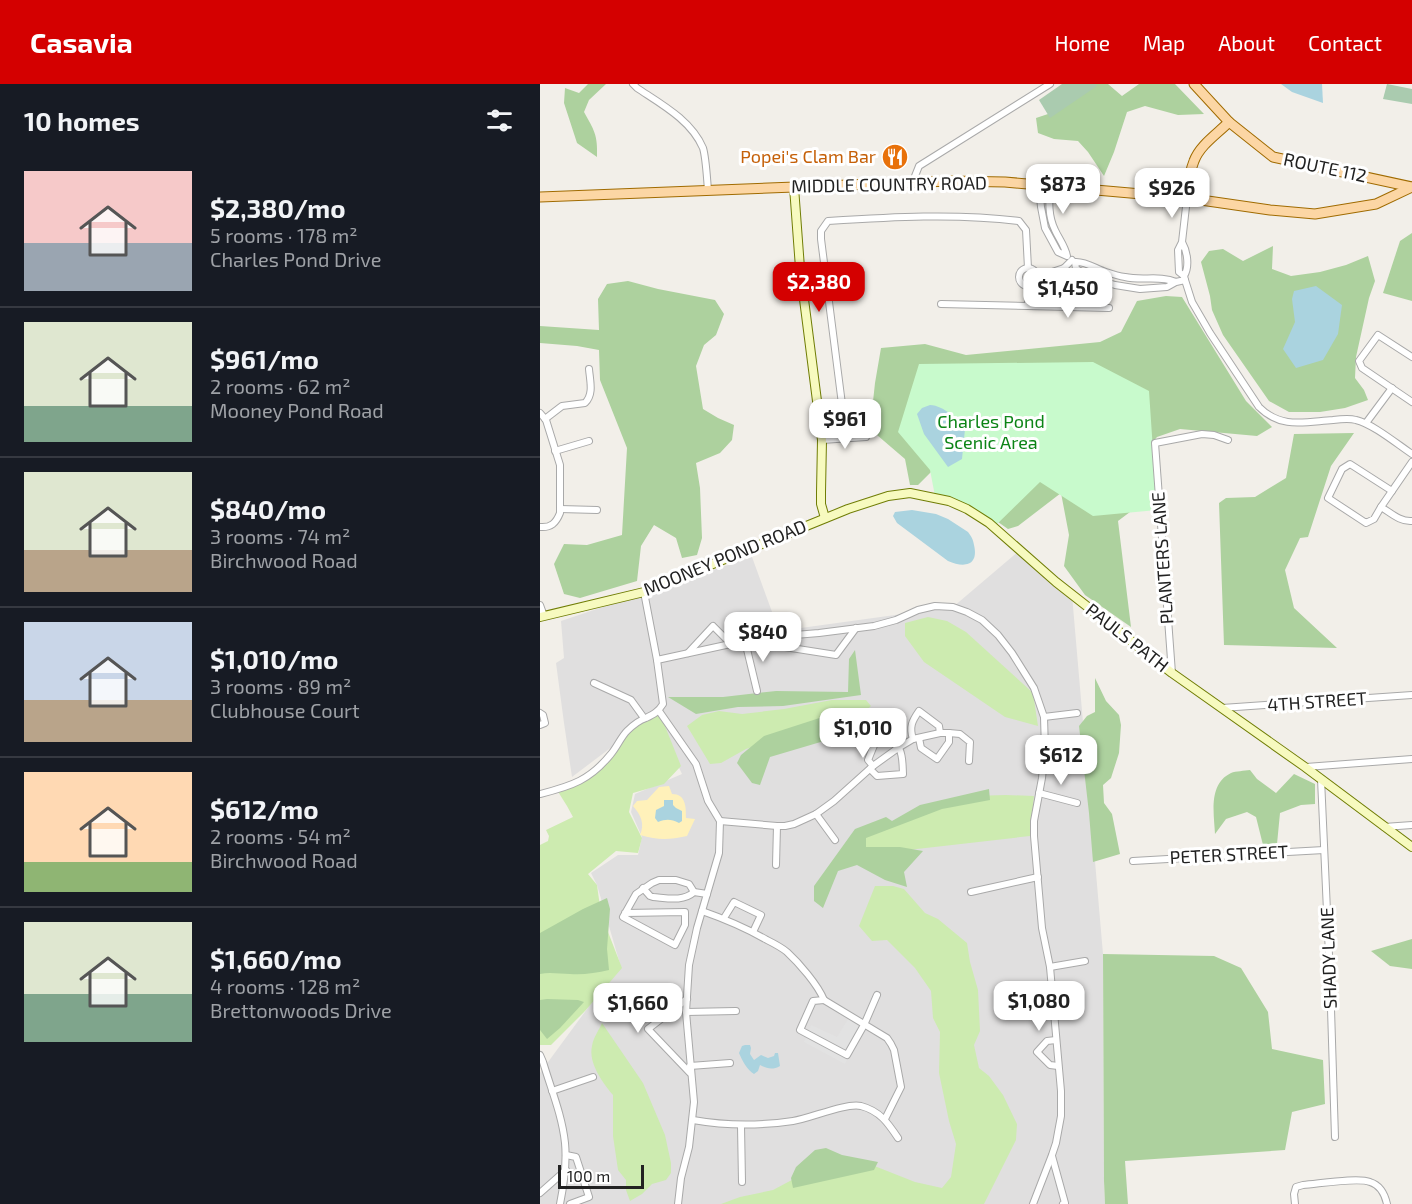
<!DOCTYPE html>
<meta charset="utf-8">
<style>
:root{--surface:#171b24;--page:#242831;--text:#f1f3f6;--muted:#9ea1a6;--line:#363941;--accent:#d40000}
body{margin:0;font-family:"Exo 2",sans-serif;background:var(--page);color:var(--text);height:100vh;display:flex;flex-direction:column;font-size:22px;white-space:nowrap}
*{box-sizing:border-box;margin:0}
p{font-size:20px;color:var(--muted)}
.icon{flex:none;width:33px;height:33px;fill:none;stroke:currentColor;stroke-width:2;stroke-linecap:round;stroke-linejoin:round}
.map{position:relative;flex:1;overflow:hidden}
.details{display:flex;flex-direction:column;background:var(--surface);width:540px}
.details>*{flex:none}
.scale{position:absolute;left:18px;bottom:15px;width:86px;box-sizing:border-box;padding-left:6px;border:3px solid #222;border-top:0;font-size:16px;line-height:21px;white-space:nowrap;color:#222;-webkit-text-stroke:4px #fff;paint-order:stroke}
.price{position:absolute;translate:-50% -51px;padding:0 14px;border-radius:12px;background:#fff;color:#222;font-size:20px;line-height:39px;filter:drop-shadow(0 2px 3px #0008)}
.price::after{content:'';position:absolute;left:50%;top:36px;width:18px;height:14px;margin-left:-9px;background:inherit;clip-path:polygon(0 0,100% 0,50% 100%)}
.price.selected{background:var(--accent);color:#fff}
ul{padding:0;list-style:none}
li{display:flex;align-items:center;gap:18px;height:150px;padding:0 24px}
li+li{border-top:2px solid var(--line)}
li span{display:grid;place-items:center;flex:none;width:168px;height:120px;border-radius:0px;color:#555}
li>.icon{margin-inline-start:auto}
span .icon{width:72px;height:72px;fill:#fffc;stroke-width:1}
li b{font-size:26px}
h2{display:flex;justify-content:space-between;align-items:center;height:72px;padding:0 24px;font-size:26px}
header{display:flex;align-items:center;gap:36px;box-sizing:border-box;height:84px;padding:0 30px;background:var(--accent);color:#fff}
header strong{font-size:28px}
nav{display:flex;gap:33px;margin-inline-start:auto;font-size:21px}
main{display:flex;flex:1;min-height:0}
.map>svg:first-child{display:block}
</style>
<header>
<strong>Casavia</strong>
<nav><a>Home</a><a>Map</a><a>About</a><a>Contact</a></nav>
</header>
<main>
<section class="details">
<h2>10 homes<svg class="icon" aria-label="filters" viewBox="0 0 24 24"><path d="M4 7h16M4 17h16"/><circle cx="9" cy="7" r="2"/><circle cx="15" cy="17" r="2"/></svg></h2>
<ul>
<li><span style="background:linear-gradient(#f6c9c9 60%,#9aa5b1 0)"><svg class="icon" aria-label="home" viewBox="0 0 24 24"><path d="M3 11l9-7 9 7M6 9v11h12V9"/></svg></span><div><b>$2,380/mo</b><p>5 rooms · 178 m²</p><p>Charles Pond Drive</p></div></li>
<li><span style="background:linear-gradient(#dfe7d0 70%,#7fa58c 0)"><svg class="icon" aria-label="home" viewBox="0 0 24 24"><path d="M3 11l9-7 9 7M6 9v11h12V9"/></svg></span><div><b>$961/mo</b><p>2 rooms · 62 m²</p><p>Mooney Pond Road</p></div></li>
<li><span style="background:linear-gradient(#dfe7d0 65%,#b9a48a 0)"><svg class="icon" aria-label="home" viewBox="0 0 24 24"><path d="M3 11l9-7 9 7M6 9v11h12V9"/></svg></span><div><b>$840/mo</b><p>3 rooms · 74 m²</p><p>Birchwood Road</p></div></li>
<li><span style="background:linear-gradient(#c9d6e8 65%,#b9a48a 0)"><svg class="icon" aria-label="home" viewBox="0 0 24 24"><path d="M3 11l9-7 9 7M6 9v11h12V9"/></svg></span><div><b>$1,010/mo</b><p>3 rooms · 89 m²</p><p>Clubhouse Court</p></div></li>
<li><span style="background:linear-gradient(#ffd9b3 75%,#8fb573 0)"><svg class="icon" aria-label="home" viewBox="0 0 24 24"><path d="M3 11l9-7 9 7M6 9v11h12V9"/></svg></span><div><b>$612/mo</b><p>2 rooms · 54 m²</p><p>Birchwood Road</p></div></li>
<li><span style="background:linear-gradient(#dfe7d0 60%,#7fa58c 0)"><svg class="icon" aria-label="home" viewBox="0 0 24 24"><path d="M3 11l9-7 9 7M6 9v11h12V9"/></svg></span><div><b>$1,660/mo</b><p>4 rooms · 128 m²</p><p>Brettonwoods Drive</p></div></li>
</ul>
</section>
<div class="map">
<svg width="872" height="1120" viewBox="0 0 872 1120">
<rect width="100%" height="100%" fill="#f2efe9"/>
<path fill="#e0dfdf" d="M480 466 532 511 563 870 564 1097 565 1120H0V989L80 880 57 801 51 789 78 771H98L102 753 91 728 95 710 142 690 114 631 32 693 24 639 16 579 24 574 21 537 212 473 239 547 413 523Z"/>
<g fill="#cdebb0">
<path d="M388 533 407 537 426 548 493 609 498 642 465 633 384 578 365 552V539Z"/>
<path d="M292 616H326L331 622 322 630 282 640 206 665 181 679 170 680 147 642 162 631 179 627 202 630 244 625Z"/>
<path d="M119 627 141 682 124 700 93 709 89 728 102 754 98 769 76 767 48 790 57 801 61 830 82 884 45 927 11 961H0V761L8 757 9 752 6 746 33 733 27 722 17 706 53 690 86 648Z"/>
<path d="M466 711 494 712 490 752 333 770 321 769 319 754 432 712Z"/>
<path d="M335 802H353L364 805 385 829 398 835 427 859 430 878 438 906 440 947 434 961 439 984 449 992 463 1011 477 1040 476 1056 444 1120H181L200 1113 233 1106 280 1081H332L375 1098 402 1104 411 1093 416 1060 409 1037 399 989 400 948 393 934 391 907 375 884 347 856 332 857 319 842Z"/>
<path d="M62 939 103 999 125 1051 131 1079V1089L126 1096 112 1100 102 1110 90 1117 86 1106V1096L78 1086 73 1052V1011C63 999 48 979 52 962 53 954 59 946 62 939Z"/>
</g>
<g fill="#add19e">
<path d="M48 0H66L49 16 44 28C54 46 58 51 57 73L37 59 24 19 25 4 39 9Z"/>
<path d="M548 0H568L582 12 599 0H635L664 30 638 31 605 22 587 28 574 68 564 92 548 68 538 57 514 55 498 49 496 34 517 27Z"/>
<path d="M872 149V217L843 209 860 157Z"/>
<path d="M733 162 732 185 751 192 780 188 806 181 828 172 835 197 829 214 816 273 815 294 824 306 828 316 805 324 780 328H749L729 317 683 251 672 226 670 212 661 178 669 167 683 165 703 177Z"/>
<path d="M88 197 118 205 175 216 184 230 176 251 164 261 156 282 163 325 178 334 194 341 192 356 180 369 156 379 160 404 162 454 157 471 142 474 136 454 114 441 101 462 97 497 40 514 24 510 14 480 24 460 47 461 82 451 87 364 60 296 59 266 37 262 0 259V242L59 246 58 215 67 200Z"/>
<path d="M626 212 642 213 706 317 732 343 717 352 640 345 617 353 611 360 602 419 578 437 591 543 545 511 524 482 529 451 521 409 478 442 468 445 431 419 393 386 378 401H370L365 375 330 345 335 299 341 264 385 260 426 271 560 258 581 248 597 217Z"/>
<path d="M814 349 791 382 768 453 760 454 745 486 754 524 797 564 684 561 679 419 686 414 715 413 746 394 754 350Z"/>
<path d="M315 566 321 611 243 622 198 623 156 630 128 613H183L236 607 308 608 309 575Z"/>
<path d="M555 594 566 617 579 631 581 641 579 669 571 694 563 701 564 719 572 730 580 770 553 778 549 729 539 642 547 632 555 628Z"/>
<path d="M295 629 327 632 298 639 290 652 284 657 230 673 220 701 212 699 197 679 201 671 224 652Z"/>
<path d="M710 686 717 695 736 709 754 690 775 700V720L761 721 740 729 737 760 723 761 716 733 707 728 686 735 675 750C674 730 668 700 691 689 696 687 704 687 710 686Z"/>
<path d="M449 705 450 716 402 725 326 754V763H360L383 767 364 788 367 803 345 796 317 781 298 787 283 824 274 817V802L315 745 346 733 352 737 380 721Z"/>
<path d="M67 814 70 825 67 865 69 886C56 889 43 891 30 890 20 890 10 888 0 890V849L43 825Z"/>
<path d="M872 855V885L850 882 831 867Z"/>
<path d="M563 870 674 872 701 884 728 928 732 965 783 976 785 1020 752 1028 745 1066 585 1077 588 1120H565L564 1097Z"/>
<path d="M7 915 38 916 44 918 20 944 7 955 0 946V916Z"/>
<path d="M286 1064 302 1071 338 1078 334 1086 253 1104 251 1094 256 1083 275 1066Z"/>
</g>
<path fill="#fff1ba" d="M129 702 132 710C146 710 146 723 146 734L155 735 147 752C128 756 118 756 100 751 105 740 101 731 93 722L97 717 107 716 119 703Z"/>
<g fill="#aacbaf">
<path d="M522 0H556L557 2 510 34 499 16Z"/>
<path d="M847 0 872 5V20L843 15Z"/>
</g>
<path fill="#c8facc" d="M553 278 609 307 617 426 553 432 500 398 454 443 395 412 390 386 358 348 379 280Z"/>
<path fill="#e2e2e2" d="M310 932 324 941 305 980 264 958 271 941 297 953Z"/>
<g fill="#aad3df">
<path d="M741 0H782L783 19 752 8Z"/>
<path d="M776 202 802 221 798 250 783 276 756 284 743 265 755 238 752 215 754 207Z"/>
<path d="M390 321C405 322 415 334 425 345L422 375 408 383 384 350 377 330 382 324Z"/>
<path d="M372 426 396 430 408 435 428 448C431 452 433 455 434 461 439 482 424 484 408 477L357 439 353 432 355 428Z"/>
<path d="M124 716H133V721L136 724 142 727V737L139 739C131 735 126 735 118 738L115 734 116 726 124 722Z"/>
<path d="M205 961H210L211 964 210 970 214 976 221 971 228 974 234 972 235 969H238L240 982C233 986 227 985 220 981L218 987 214 990C207 986 202 976 199 969L202 962Z"/>
</g>
<g fill="none" stroke-linecap="round" stroke-linejoin="round">
<defs>
<g id="street">
<path d="M93 0 97 4C121 20 151 36 163 64 166 74 167 95 168 106"/>
<path d="M373 97 379 82 510 0"/>
<path d="M499 101 501 123 505 144 518 168 527 172C525 162 519 155 515 146 508 132 509 117 510 102"/>
<path d="M642 158C647 167 650 182 644 192L639 188 638 166 642 158 647 114"/>
<circle cx="488" cy="193" r="9"/>
<path d="M498 190 512 188 524 184"/>
<path d="M645 196 652 218 670 249 719 323C741 345 764 338 793 336 801 335 809 334 816 336 833 340 857 360 872 370"/>
<path d="M636 198C620 191 602 197 585 193 578 192 572 190 566 188 556 185 546 177 535 178L536 185 556 195 575 201 600 205 627 203 636 198 645 196 644 192"/>
<path d="M496 199 513 196 522 192 524 184 532 176"/>
<path d="M401 220 488 222 489 203"/>
<path d="M488 222 569 224"/>
<path d="M872 273 838 251 819 277 822 284 872 318"/>
<path d="M303 328 281 155V147L288 137C351 133 416 129 479 137L486 146 488 184"/>
<path d="M0 329 6 336 20 381V429C16 439 11 444 0 443"/>
<path d="M5 335 22 322 45 319C54 310 50 297 49 285"/>
<path d="M826 339 852 304"/>
<path d="M282 356 326 353"/>
<path d="M15 367 49 357"/>
<path d="M872 378 841 423C851 429 860 438 872 437"/>
<path d="M841 423 834 435 826 439 788 414 802 385 810 380 852 407"/>
<path d="M20 425 57 426"/>
<path d="M0 521 4 532"/>
<path d="M236 552 245 563 296 571 316 544"/>
<path d="M205 557 217 607"/>
<path d="M148 569 173 542 191 560"/>
<path d="M117 576 218 554 279 549 334 542 356 536 378 526 395 522 413 523 427 528 442 536 458 551 472 569 494 604 504 633 505 666 502 694 494 737V752L502 844 510 883 521 1007V1032L516 1059 512 1071 493 1120"/>
<path d="M632 589 615 359 662 350 674 351 688 356"/>
<path d="M54 599 91 616 104 634"/>
<path d="M682 624 872 611"/>
<path d="M119 627 156 680 168 717 180 737 179 769 157 844 149 881 146 928 154 1018 149 1063 141 1094 138 1120"/>
<path d="M0 629 3 631 5 639 0 641"/>
<path d="M504 633 537 629"/>
<path d="M379 654 381 664 397 675 409 658V649"/>
<path d="M373 655C369 643 372 637 379 627L399 642 400 649"/>
<path d="M766 683 872 675"/>
<path d="M330 685 337 692 363 690C362 671 364 661 343 655L335 659 328 676 333 682"/>
<path d="M781 695 790 893 795 1053"/>
<path d="M499 709 537 719"/>
<path d="M0 710C32 702 50 696 71 670 77 663 81 653 87 647 92 642 100 636 106 634 114 630 118 628 123 620L117 576 104 508"/>
<path d="M276 730 295 756"/>
<path d="M180 737 237 742H245L254 740 276 730 294 717 333 682 358 664 373 655 400 649H409L420 650 430 658 429 677"/>
<path d="M844 743 872 741"/>
<path d="M593 777 784 766"/>
<path d="M236 781 237 742"/>
<path d="M103 804 110 812 113 813C127 814 143 818 154 808L167 810"/>
<path d="M431 808 498 793"/>
<path d="M162 827C185 835 206 844 227 856 233 859 241 863 247 868 259 879 278 901 284 916L347 954 351 960 354 966 361 1003 345 1035"/>
<path d="M85 829 145 828V841L135 861 83 833 96 810 112 799 119 796H136L149 800 154 808"/>
<path d="M184 834 194 818 221 831 213 848"/>
<path d="M510 883 545 877"/>
<path d="M147 915 108 945 150 989"/>
<path d="M284 916 273 917 260 946 307 971 324 941 337 911"/>
<path d="M146 928 196 927"/>
<path d="M516 956 507 957 497 968 510 981 518 982"/>
<path d="M0 971 3 978C11 1005 22 1031 25 1059 27 1080 24 1100 20 1120"/>
<path d="M150 982 190 979"/>
<path d="M12 1007 53 993"/>
<path d="M153 1036C187 1042 219 1042 253 1037 272 1034 304 1019 321 1022 340 1027 348 1039 358 1054"/>
<path d="M201 1042 202 1098"/>
<path d="M26 1071 36 1073 49 1113 30 1120"/>
<path d="M512 1072 525 1119 523 1120"/>
<path d="M0 1109 26 1086"/>
<path d="M755 1120 754 1110 756 1103 763 1101C778 1100 818 1093 830 1098 840 1101 845 1111 847 1120"/>
</g>
<g id="secondary">
<path d="M254 103 260 184 282 356 281 408V420L285 434"/>
<path d="M0 533 104 508 308 425 348 412 370 409 409 417 427 425 449 439 516 498 632 589 765 683 872 763"/>
</g>
<g id="primary">
<path d="M654 0 689 38 733 73 872 103"/>
<path d="M0 113 411 97 465 98 647 114 730 126 775 130 836 120 872 103"/>
<path d="M647 114C648 102 649 89 654 77 660 61 677 50 689 38"/>
</g>
</defs>
<use href="#street" stroke="#a9a9a9" stroke-width="8"/>
<use href="#secondary" stroke="#707d05" stroke-width="10"/>
<use href="#primary" stroke="#a06b00" stroke-width="11"/>
<use href="#street" stroke="#fff" stroke-width="6"/>
<use href="#secondary" stroke="#f7fabf" stroke-width="8"/>
<use href="#primary" stroke="#fcd6a4" stroke-width="9"/>
</g>
<defs>
<symbol id="restaurant-disc" viewBox="-11 -11 22 22"><circle r="9.5" fill="#e8710a" stroke="#fff"/><path d="M-5-6h1v4h1v-4h1v4h1v-4h1v5L-1.5 .5V6h-2V.5L-5-1ZM5-6V6H3V1.5H1.5Q1.5-4 5-6Z" fill="#fff"/></symbol>
</defs>
<g fill-rule="evenodd">
<use href="#restaurant-disc" x="340" y="58" width="30" height="30"/>
</g>
<g text-anchor="middle" stroke-width="6" stroke-linejoin="round" paint-order="stroke">
<g font-size="18" fill="#c56008" stroke="#fff" text-anchor="end">
<text x="336" y="79">Popei's Clam Bar</text>
</g>
<g font-size="18" fill="#222" stroke="#fff">
<text transform="translate(785 84) rotate(12)" y="6">ROUTE 112</text>
<text transform="translate(349 101) rotate(-1)" y="6">MIDDLE COUNTRY ROAD</text>
<text transform="translate(185 474) rotate(-22)" y="6">MOONEY POND ROAD</text>
<text transform="translate(623 474) rotate(-94)" y="6">PLANTERS LANE</text>
<text transform="translate(587 554) rotate(38)" y="6">PAULS PATH</text>
<text transform="translate(777 618) rotate(-4)" y="6">4TH STREET</text>
<text transform="translate(689 771) rotate(-3)" y="6">PETER STREET</text>
<text transform="translate(789 874) rotate(-92)" y="6">SHADY LANE</text>
</g>
<g font-size="18" fill="#0c8416" stroke="#fff">
<text x="451" y="344">Charles Pond<tspan x="451" dy="21">Scenic Area</tspan></text>
</g>
</g>
</svg>
<div class="scale">100 m</div>
<b class="price" style="left:523px;top:131px">$873</b>
<b class="price" style="left:632px;top:135px">$926</b>
<b class="price selected" style="left:279px;top:229px">$2,380</b>
<b class="price" style="left:528px;top:235px">$1,450</b>
<b class="price" style="left:305px;top:366px">$961</b>
<b class="price" style="left:223px;top:579px">$840</b>
<b class="price" style="left:323px;top:675px">$1,010</b>
<b class="price" style="left:521px;top:702px">$612</b>
<b class="price" style="left:499px;top:948px">$1,080</b>
<b class="price" style="left:98px;top:950px">$1,660</b>
</div>
</main>
